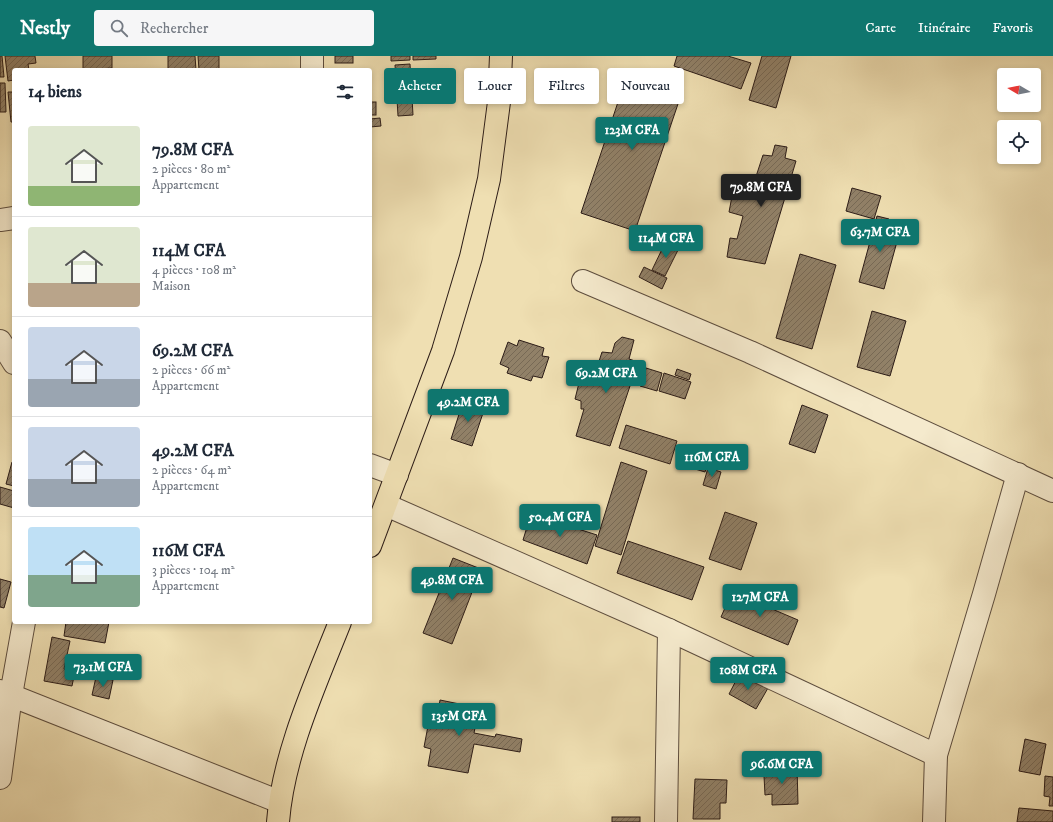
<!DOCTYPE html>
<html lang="fr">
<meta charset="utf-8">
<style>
:root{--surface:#fff;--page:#f6f6f7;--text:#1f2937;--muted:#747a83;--line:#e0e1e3;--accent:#0f766e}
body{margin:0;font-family:"IM FELL DW Pica",serif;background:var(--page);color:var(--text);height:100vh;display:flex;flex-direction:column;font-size:15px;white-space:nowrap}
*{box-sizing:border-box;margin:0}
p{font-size:13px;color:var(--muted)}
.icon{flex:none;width:22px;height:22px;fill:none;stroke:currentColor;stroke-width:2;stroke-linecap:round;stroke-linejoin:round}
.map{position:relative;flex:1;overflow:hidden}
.sheet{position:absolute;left:12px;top:12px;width:360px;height:556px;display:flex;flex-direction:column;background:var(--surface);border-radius:4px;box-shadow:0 2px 6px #0003}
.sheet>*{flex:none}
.guide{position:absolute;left:384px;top:12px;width:380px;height:36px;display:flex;gap:8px}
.needle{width:26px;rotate:280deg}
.controls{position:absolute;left:997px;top:12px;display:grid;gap:8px}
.controls a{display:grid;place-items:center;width:44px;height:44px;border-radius:4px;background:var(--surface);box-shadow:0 2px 6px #0003;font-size:20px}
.price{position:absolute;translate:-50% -34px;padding:0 9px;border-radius:4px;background:var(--accent);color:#fff;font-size:13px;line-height:26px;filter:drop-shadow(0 1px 2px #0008)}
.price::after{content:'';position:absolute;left:50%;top:24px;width:12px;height:9px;margin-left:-6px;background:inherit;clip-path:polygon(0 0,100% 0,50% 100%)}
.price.active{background:#222;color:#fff}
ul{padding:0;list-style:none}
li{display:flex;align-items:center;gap:12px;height:100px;padding:0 16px}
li+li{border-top:1px solid var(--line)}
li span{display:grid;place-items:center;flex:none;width:112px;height:80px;border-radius:4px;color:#555}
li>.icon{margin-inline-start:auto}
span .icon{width:48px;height:48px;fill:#fffc;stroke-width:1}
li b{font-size:17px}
h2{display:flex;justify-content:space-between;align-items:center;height:48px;padding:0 16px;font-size:17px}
.chip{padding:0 14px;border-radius:4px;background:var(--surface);box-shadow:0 2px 6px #0003;font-size:14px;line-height:36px}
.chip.active{background:var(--accent);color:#fff}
header{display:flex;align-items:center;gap:24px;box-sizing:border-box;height:56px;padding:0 20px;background:var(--accent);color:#fff}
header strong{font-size:19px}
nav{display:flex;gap:22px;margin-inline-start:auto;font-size:14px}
.search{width:280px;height:36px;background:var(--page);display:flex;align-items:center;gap:10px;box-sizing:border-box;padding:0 14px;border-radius:4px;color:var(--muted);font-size:15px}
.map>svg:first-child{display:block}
</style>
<header>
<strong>Nestly</strong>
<div class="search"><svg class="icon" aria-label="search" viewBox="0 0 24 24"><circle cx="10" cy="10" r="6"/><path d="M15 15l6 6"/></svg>Rechercher</div>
<nav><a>Carte</a><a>Itinéraire</a><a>Favoris</a></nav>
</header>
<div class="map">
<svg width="1053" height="766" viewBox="0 0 1053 766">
<defs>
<pattern id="building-hatch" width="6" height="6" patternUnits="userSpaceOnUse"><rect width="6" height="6" fill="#918168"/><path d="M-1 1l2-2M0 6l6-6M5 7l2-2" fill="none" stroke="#776955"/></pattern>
</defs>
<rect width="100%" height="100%" fill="#efdfb2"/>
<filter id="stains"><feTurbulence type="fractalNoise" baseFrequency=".005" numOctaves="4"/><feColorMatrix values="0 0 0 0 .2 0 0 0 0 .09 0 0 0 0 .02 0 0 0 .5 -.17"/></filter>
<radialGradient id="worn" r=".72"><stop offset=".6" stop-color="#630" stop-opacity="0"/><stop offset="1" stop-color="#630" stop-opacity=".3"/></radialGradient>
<g fill="url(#building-hatch)" stroke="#2c1c17">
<path d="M0 0H2L4 21H0Z"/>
<path d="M5 0H35L36 7 28 8 29 14H14V24L8 25Z"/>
<path d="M83 0H112V12L83 14Z"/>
<path d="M168 0H195L196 14H168Z"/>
<path d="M198 0H219V14H199Z"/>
<rect x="335" y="0" width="18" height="7"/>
<path d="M391 0H410V4L391 5Z"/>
<path d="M413 0H436V3L413 4Z"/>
<path d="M677 0H728L751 7 741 33 674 10Z"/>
<path d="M762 0H791L776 52 749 44Z"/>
<path d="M410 8 413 59 398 60 395 9Z"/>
<path d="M644 16 673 26 670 35 681 39 635 175 581 157 627 19 641 24Z"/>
<path d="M0 27H5L6 56H0Z"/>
<path d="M8 36H14V66H11Z"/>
<rect x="370" y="46" width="6" height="13"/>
<path d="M380 62 381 70 370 71V63Z"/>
<path d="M775 89 787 91 785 102 796 105 765 208 727 201 730 182 737 183 743 160 729 156 733 135 750 139 763 99 772 100Z"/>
<path d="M852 132 881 140 874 163 846 155Z"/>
<path d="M877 160 889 163 887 167 901 171 884 233 859 226Z"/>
<path d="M666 185 679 192 665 220 652 214Z"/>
<path d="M800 198 836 209 812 293 776 282Z"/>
<path d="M644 211 667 222 662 233 639 221Z"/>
<path d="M872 255 906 265 890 320 857 311Z"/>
<path d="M622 281 634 284 629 303 638 306 610 390 576 380 584 353H581V345L575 343 580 323 593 324 602 296 612 297 615 287Z"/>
<path d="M519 284 544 292 542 300 549 301 542 322 533 320 531 325 507 317 509 312 500 308 508 286 517 290Z"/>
<path d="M646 312 662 317 657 335 640 330Z"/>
<path d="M677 313 691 318 689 324 675 319Z"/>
<path d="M664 317 691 326 685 343 659 335Z"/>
<path d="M464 343 485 351 472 390 451 383Z"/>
<path d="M802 349 828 359 815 397 789 388Z"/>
<path d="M626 369 677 385 670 408 619 392Z"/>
<path d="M700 397 710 400 705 416 695 413Z"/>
<path d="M12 406H14V430L6 428Z"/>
<path d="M621 406 647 415 621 499 595 490Z"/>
<path d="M708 412 721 416 716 433 703 429Z"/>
<path d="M0 431 14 435V452L0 448Z"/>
<path d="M725 456 757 467 741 514 709 503Z"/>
<path d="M531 458 597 479 587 508 523 484Z"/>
<path d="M628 485 704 511 692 544 617 517Z"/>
<path d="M453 502 481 513 452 588 423 577Z"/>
<path d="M0 523 11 526 4 552 0 551Z"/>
<path d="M732 536 798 564 788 589 721 561Z"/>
<path d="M66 566H109L105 587 64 580Z"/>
<path d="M52 581 70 585 64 613 75 615 72 630 44 625Z"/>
<path d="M740 617 768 632 756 653 729 638Z"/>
<path d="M96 621 113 624 109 643 92 639Z"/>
<path d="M440 644 479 652 474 677 495 681 496 678 522 683 520 696 474 688 468 717 428 710 431 693 424 691 432 649 439 650Z"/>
<path d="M1025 683 1046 688 1040 719 1019 715Z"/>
<path d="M797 710 798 748 772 749V738L765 739 764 720H770V711Z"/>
<path d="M1045 720 1053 721V750H1049L1050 741 1044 740Z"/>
<path d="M695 723 727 724 726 747H720V763H693Z"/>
<path d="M1019 752 1053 755V766H1017Z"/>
<rect x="612" y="761" width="28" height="5"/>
</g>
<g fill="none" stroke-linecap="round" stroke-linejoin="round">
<defs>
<g id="minor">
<path d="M312 0V14"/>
<path d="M0 164 14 162"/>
<path d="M583 225 750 296 1053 435"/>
<path d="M0 285 14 307"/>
<path d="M370 409 397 419"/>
<path d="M386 449 669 574 936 699"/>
<path d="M0 635 280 746"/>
<path d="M0 722 11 639 24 566"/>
<path d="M666 766 669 574"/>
<path d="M934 766 936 699 984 538 1018 418"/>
</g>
<g id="major">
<path d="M370 490 443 295 471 201 489 123 499 46 501 0"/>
<path d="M278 766C283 699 315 629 340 566"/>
</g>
</defs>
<use href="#minor" stroke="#5d4d3e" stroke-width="24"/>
<use href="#major" stroke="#2c1c17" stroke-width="24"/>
<use href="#minor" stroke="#f5eacd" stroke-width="22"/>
<use href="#major" stroke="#efdfb2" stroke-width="22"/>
</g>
<rect width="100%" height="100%" filter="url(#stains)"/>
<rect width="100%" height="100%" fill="url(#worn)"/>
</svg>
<div class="controls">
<a><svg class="needle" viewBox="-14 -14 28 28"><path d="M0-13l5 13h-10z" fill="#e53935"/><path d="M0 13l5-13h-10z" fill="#747a83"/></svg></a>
<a><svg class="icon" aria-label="locate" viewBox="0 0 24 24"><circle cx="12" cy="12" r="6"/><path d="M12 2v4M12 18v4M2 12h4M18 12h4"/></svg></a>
</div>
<b class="price" style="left:632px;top:95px">123M CFA</b>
<b class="price active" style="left:761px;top:152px">79.8M CFA</b>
<b class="price" style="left:880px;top:197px">63.7M CFA</b>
<b class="price" style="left:666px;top:203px">114M CFA</b>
<b class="price" style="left:606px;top:338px">69.2M CFA</b>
<b class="price" style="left:468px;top:367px">49.2M CFA</b>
<b class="price" style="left:712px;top:422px">116M CFA</b>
<b class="price" style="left:560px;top:482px">50.4M CFA</b>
<b class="price" style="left:452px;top:545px">49.8M CFA</b>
<b class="price" style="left:760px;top:562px">127M CFA</b>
<b class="price" style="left:103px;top:632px">73.1M CFA</b>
<b class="price" style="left:748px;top:635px">108M CFA</b>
<b class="price" style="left:459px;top:681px">135M CFA</b>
<b class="price" style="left:782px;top:729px">96.6M CFA</b>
<div class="guide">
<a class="chip active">Acheter</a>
<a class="chip">Louer</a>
<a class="chip">Filtres</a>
<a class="chip">Nouveau</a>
</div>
<section class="sheet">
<h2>14 biens<svg class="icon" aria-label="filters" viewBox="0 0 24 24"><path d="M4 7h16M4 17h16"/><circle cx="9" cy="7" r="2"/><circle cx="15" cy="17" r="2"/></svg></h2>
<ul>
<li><span style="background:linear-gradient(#dfe7d0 75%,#8fb573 0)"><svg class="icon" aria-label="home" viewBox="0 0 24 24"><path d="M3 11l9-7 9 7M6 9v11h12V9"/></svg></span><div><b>79.8M CFA</b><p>2 pièces · 80 m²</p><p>Appartement</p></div></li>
<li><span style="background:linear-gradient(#dfe7d0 70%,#b9a48a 0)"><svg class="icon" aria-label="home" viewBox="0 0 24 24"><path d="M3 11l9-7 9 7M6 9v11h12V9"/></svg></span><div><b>114M CFA</b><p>4 pièces · 108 m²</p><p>Maison</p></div></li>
<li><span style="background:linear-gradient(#c9d6e8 65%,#9aa5b1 0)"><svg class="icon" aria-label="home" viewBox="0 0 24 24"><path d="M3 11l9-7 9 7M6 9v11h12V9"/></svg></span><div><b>69.2M CFA</b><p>2 pièces · 66 m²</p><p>Appartement</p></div></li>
<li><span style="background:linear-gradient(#c9d6e8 65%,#9aa5b1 0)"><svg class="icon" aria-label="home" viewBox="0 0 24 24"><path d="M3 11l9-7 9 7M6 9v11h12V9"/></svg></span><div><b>49.2M CFA</b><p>2 pièces · 64 m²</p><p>Appartement</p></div></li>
<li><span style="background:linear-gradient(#bfe0f5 60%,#7fa58c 0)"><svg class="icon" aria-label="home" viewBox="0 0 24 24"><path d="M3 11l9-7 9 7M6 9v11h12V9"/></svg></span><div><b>116M CFA</b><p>3 pièces · 104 m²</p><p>Appartement</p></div></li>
</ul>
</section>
</div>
